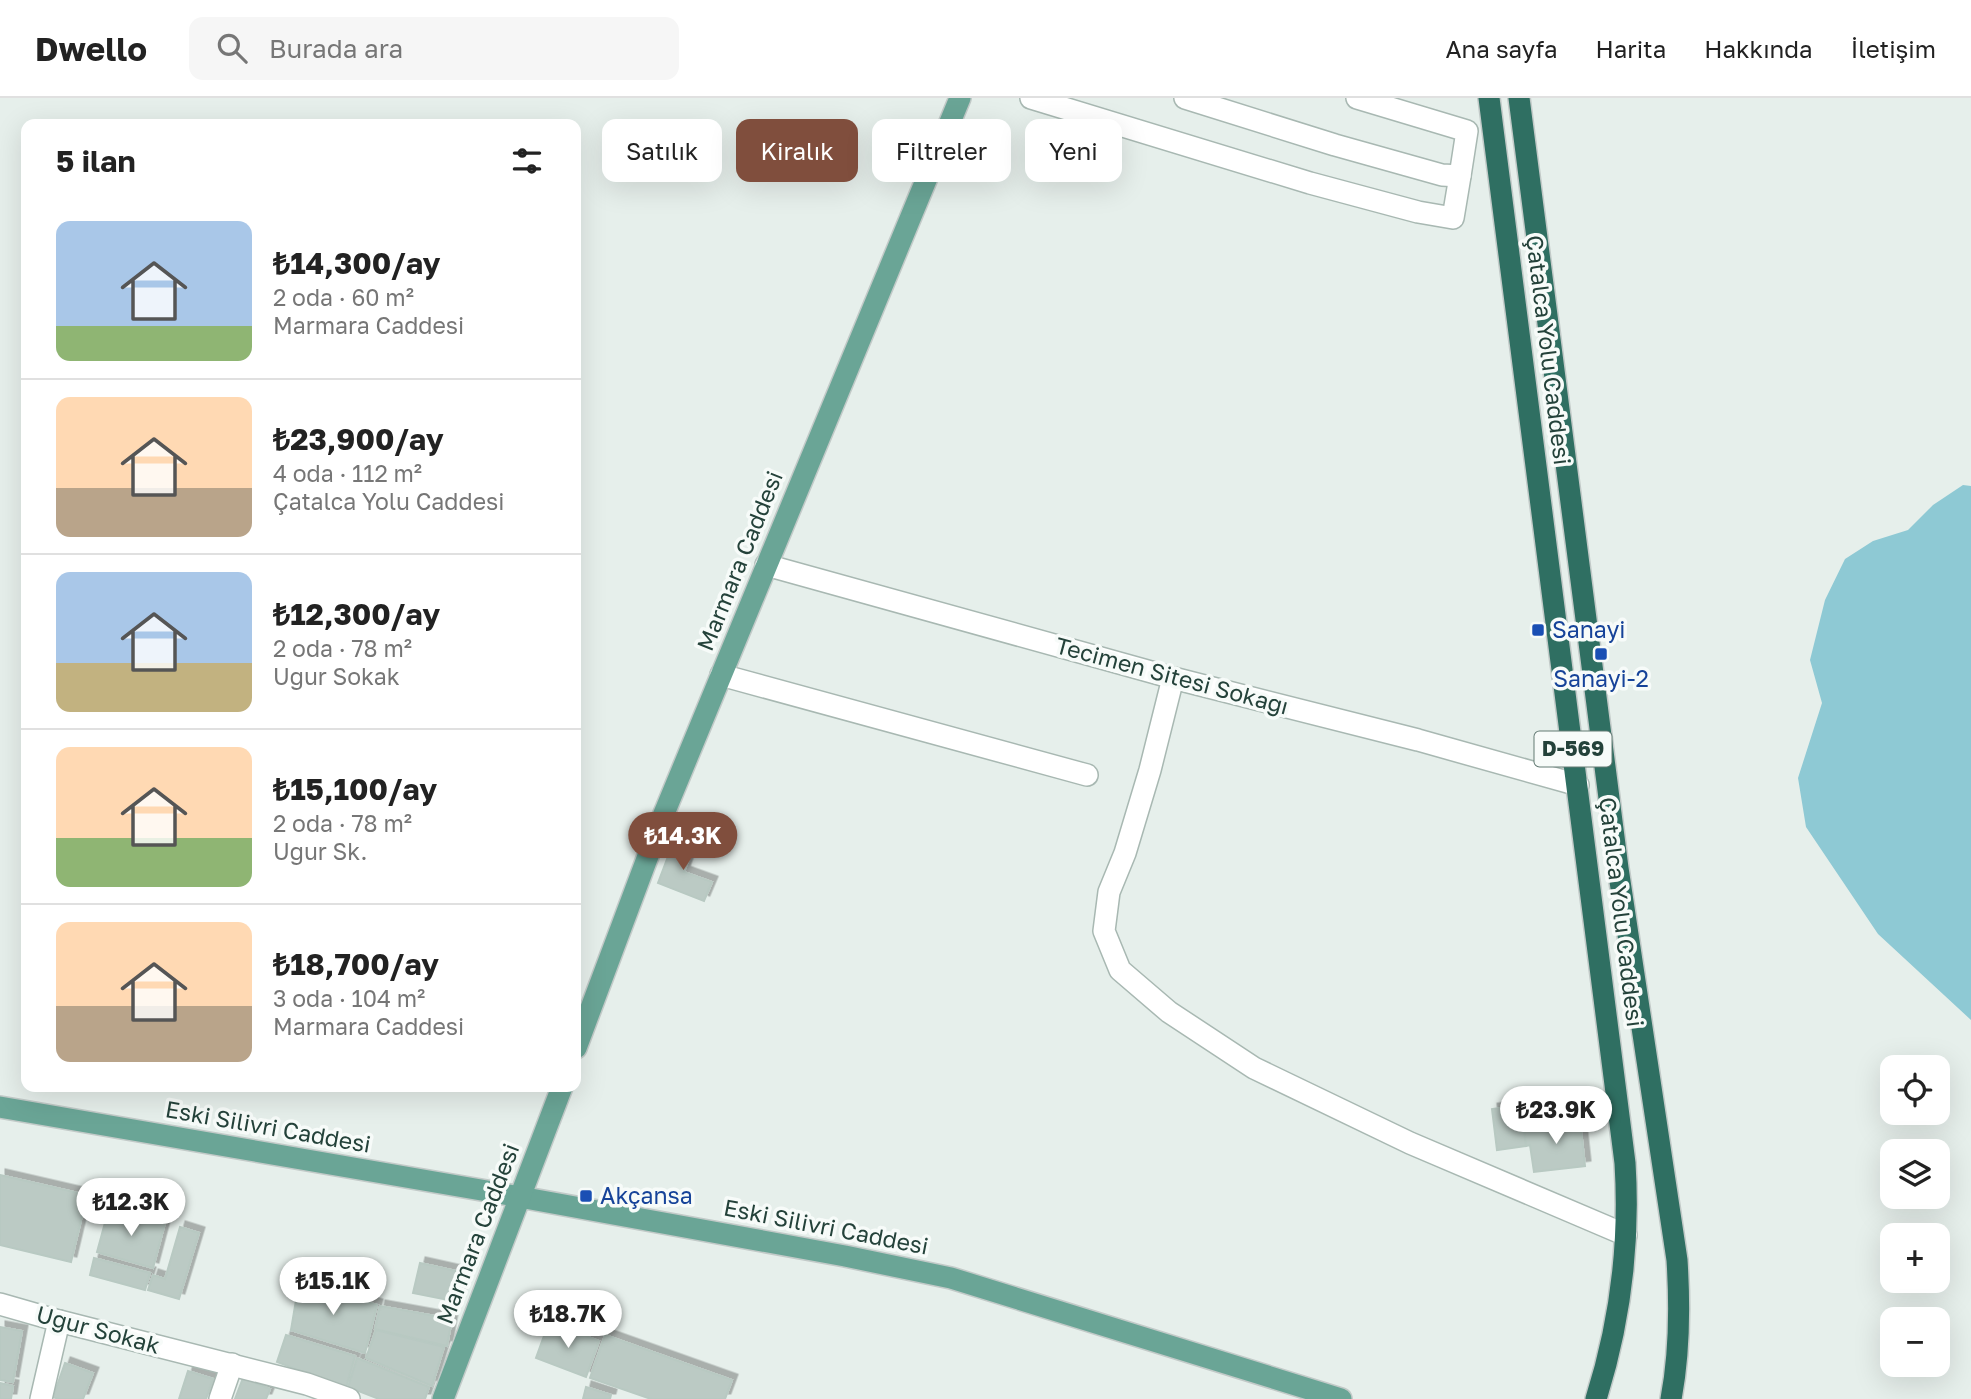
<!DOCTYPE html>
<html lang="tr">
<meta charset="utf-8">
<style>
:root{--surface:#fff;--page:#f6f6f6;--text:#222;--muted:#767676;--line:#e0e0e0;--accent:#804e3d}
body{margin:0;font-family:"Golos Text",sans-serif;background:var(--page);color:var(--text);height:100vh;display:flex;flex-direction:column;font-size:26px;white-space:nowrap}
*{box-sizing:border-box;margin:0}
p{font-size:23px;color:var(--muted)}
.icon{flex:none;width:38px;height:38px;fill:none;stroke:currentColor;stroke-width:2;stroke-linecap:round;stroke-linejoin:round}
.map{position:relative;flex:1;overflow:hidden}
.drawer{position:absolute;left:21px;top:21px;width:560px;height:973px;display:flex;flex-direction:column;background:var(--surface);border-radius:14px;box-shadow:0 7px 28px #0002}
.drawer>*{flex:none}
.banner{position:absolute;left:602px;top:21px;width:665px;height:63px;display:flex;gap:14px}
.fabs{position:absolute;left:1880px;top:957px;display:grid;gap:14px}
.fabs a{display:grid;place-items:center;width:70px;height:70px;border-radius:14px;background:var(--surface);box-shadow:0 7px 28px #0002;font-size:35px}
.price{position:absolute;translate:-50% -60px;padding:0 16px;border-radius:24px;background:#fff;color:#222;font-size:23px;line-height:46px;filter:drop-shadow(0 2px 4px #0008)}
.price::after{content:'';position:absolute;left:50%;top:42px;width:21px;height:16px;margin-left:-10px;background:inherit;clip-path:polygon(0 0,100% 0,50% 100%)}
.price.active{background:var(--accent);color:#fff}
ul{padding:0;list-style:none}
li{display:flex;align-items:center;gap:21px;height:175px;padding:0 35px}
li+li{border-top:2px solid var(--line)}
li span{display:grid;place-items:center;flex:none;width:196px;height:140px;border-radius:14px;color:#555}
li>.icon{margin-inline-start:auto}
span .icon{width:84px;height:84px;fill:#fffc;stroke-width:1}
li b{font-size:30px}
h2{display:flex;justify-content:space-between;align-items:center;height:84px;padding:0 35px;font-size:30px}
.pill{padding:0 24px;border-radius:14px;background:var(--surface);box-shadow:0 7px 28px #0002;font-size:24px;line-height:63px}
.pill.active{background:var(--accent);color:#fff}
header{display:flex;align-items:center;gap:42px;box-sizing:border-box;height:98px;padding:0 35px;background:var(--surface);border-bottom:2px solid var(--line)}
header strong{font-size:33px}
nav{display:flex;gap:38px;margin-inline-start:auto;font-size:24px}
.search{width:490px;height:63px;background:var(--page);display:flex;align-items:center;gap:18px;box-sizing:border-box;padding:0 24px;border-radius:14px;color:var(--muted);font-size:26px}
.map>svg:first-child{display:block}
</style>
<header>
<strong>Dwello</strong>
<div class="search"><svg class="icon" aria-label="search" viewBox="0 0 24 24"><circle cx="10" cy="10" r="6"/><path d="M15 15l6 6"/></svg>Burada ara</div>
<nav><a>Ana sayfa</a><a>Harita</a><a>Hakkında</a><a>İletişim</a></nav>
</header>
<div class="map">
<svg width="1971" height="1301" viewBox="0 0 1971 1301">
<defs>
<filter id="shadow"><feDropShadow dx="5.5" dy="-5.5" stdDeviation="0" flood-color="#0004"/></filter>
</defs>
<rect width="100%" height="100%" fill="#e6efeb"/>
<path fill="#8ec9d4" d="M1963 387 1971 388V922L1878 836 1806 729 1798 680 1822 605 1810 562 1825 502 1845 461 1873 443 1908 432 1933 407Z"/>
<g fill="#bbcac4" stroke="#b8c9c2" stroke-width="2" filter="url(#shadow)">
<path d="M675 740 694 747 684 774 712 784 704 803 658 785Z"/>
<path d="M1521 1007 1526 1048 1497 1052 1492 1011Z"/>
<path d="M1580 1023 1585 1068 1534 1074 1530 1047 1526 1048 1524 1029Z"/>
<path d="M0 1077 87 1097 71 1164 0 1147Z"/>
<path d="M109 1110 165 1125 153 1170 97 1154Z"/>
<path d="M180 1129 199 1135 179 1201 148 1192 153 1177 165 1181Z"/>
<path d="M94 1160 150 1175 145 1192 90 1177Z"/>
<path d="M420 1165 465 1175 459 1204 413 1195Z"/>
<path d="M299 1184 377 1207 365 1255 291 1232Z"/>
<path d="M380 1208 452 1221 447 1248 375 1231Z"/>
<path d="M549 1224 599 1243 586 1279 536 1260Z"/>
<path d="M0 1229 22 1233 13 1284 0 1282Z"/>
<path d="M376 1232 444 1249 432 1288 366 1260Z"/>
<path d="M286 1237 355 1258 346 1290 277 1264Z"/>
<path d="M605 1237 732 1282 725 1301H651L590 1280Z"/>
<path d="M357 1260 429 1289 425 1301H379L348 1289Z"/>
<path d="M65 1265 93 1275 83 1301H59L53 1299Z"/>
<path d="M188 1273 213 1281 206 1301H179Z"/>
<path d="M243 1280 270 1291 266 1301H235Z"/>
<path d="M0 1285 13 1288 11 1301H0Z"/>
<path d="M586 1289 611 1297 610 1301H583Z"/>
</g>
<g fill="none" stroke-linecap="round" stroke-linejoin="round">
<defs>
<g id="minor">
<path d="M1031 0 1310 85 1418 114 1453 120 1460 78"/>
<path d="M1185 0 1335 47 1442 77 1460 78 1467 33 1357 0"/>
<path d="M766 467 1173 580 1418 642 1578 687"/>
<path d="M721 577 1087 677"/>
<path d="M1173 580 1150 672 1125 755 1109 794 1104 833 1120 872 1169 914 1254 970 1410 1045 1626 1137"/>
<path d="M0 1206 59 1223 307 1286 349 1301"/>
<path d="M41 1301 59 1223"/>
<path d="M220 1301 232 1266"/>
</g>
<g id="major">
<path d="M576 950 663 718 960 0"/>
<path d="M0 1009 487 1093 845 1158 951 1180 1341 1301"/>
<path d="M443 1301 562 989"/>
</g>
<g id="highway">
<path d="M1489 0 1625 1065C1630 1144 1620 1225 1596 1301"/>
<path d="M1519 0 1618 770 1677 1162C1680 1209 1680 1254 1671 1301"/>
</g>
</defs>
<use href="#minor" stroke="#a8b8b2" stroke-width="24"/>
<use href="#major" stroke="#c2cac8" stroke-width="24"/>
<use href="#highway" stroke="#c2cac8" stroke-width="24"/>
<use href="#minor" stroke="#fff" stroke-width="21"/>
<use href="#major" stroke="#6aa596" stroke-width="21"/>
<use href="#highway" stroke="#2f6f62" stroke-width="21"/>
</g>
<g fill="#1a4fb4" stroke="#f7fbf9" stroke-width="2.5">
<rect x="1531" y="525" width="14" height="14" rx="3.5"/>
<rect x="1594" y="549" width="14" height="14" rx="3.5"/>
<rect x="579" y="1091" width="14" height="14" rx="3.5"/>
</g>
<g text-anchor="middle" stroke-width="7" stroke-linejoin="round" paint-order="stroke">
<rect fill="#f7fbf9" stroke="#637a73" stroke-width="2" x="1534.5" y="633.5" width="77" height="35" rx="5"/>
<g font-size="21" font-weight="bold" fill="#24423a">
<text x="1573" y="658">D-569</text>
</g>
<g font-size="23" fill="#24423a" stroke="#f7fbf9">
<text transform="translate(1548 252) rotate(83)" y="8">Çatalca Yolu Caddesi</text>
<text transform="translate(740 463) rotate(-68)" y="8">Marmara Caddesi</text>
<text transform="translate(1172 578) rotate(15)" y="8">Tecimen Sitesi Sokağı</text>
<text transform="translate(1621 814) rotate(83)" y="8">Çatalca Yolu Caddesi</text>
<text transform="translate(268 1029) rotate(10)" y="8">Eski Silivri Caddesi</text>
<text transform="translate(826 1129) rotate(11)" y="8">Eski Silivri Caddesi</text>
<text transform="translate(478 1136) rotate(-69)" y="8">Marmara Caddesi</text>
<text transform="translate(98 1232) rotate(15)" y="8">Uğur Sokak</text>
</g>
<g font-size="23" fill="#164399" stroke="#f7fbf9" text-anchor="start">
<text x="1552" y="540">Sanayi</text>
<text x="1601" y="589" text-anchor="middle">Sanayi-2</text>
<text x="600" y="1106">Akçansa</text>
</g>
</g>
</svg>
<div class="fabs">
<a><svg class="icon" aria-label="locate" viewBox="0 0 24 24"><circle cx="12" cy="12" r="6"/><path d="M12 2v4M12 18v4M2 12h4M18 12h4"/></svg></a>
<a><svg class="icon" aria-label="layers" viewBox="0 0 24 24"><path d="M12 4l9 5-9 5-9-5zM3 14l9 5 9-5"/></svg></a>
<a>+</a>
<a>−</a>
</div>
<b class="price active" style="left:683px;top:774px">₺14.3K</b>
<b class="price" style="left:1556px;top:1048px">₺23.9K</b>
<b class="price" style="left:131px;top:1140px">₺12.3K</b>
<b class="price" style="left:333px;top:1219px">₺15.1K</b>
<b class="price" style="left:568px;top:1252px">₺18.7K</b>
<div class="banner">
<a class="pill">Satılık</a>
<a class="pill active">Kiralık</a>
<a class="pill">Filtreler</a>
<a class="pill">Yeni</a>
</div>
<section class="drawer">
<h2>5 ilan<svg class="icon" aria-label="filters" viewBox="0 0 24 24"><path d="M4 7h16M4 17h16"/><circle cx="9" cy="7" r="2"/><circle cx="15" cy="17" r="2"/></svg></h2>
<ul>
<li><span style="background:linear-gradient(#a9c7e8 75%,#8fb573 0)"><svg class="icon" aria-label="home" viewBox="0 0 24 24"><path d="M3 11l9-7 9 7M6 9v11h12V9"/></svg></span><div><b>₺14,300/ay</b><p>2 oda · 60 m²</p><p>Marmara Caddesi</p></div></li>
<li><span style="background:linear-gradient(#ffd9b3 65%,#b9a48a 0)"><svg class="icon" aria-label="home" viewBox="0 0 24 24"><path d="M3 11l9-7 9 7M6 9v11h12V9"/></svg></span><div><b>₺23,900/ay</b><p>4 oda · 112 m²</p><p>Çatalca Yolu Caddesi</p></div></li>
<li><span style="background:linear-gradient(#a9c7e8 65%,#c2b280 0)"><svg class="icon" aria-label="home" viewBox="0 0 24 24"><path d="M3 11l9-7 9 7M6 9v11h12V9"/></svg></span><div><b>₺12,300/ay</b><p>2 oda · 78 m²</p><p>Uğur Sokak</p></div></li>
<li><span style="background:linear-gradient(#ffd9b3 65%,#8fb573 0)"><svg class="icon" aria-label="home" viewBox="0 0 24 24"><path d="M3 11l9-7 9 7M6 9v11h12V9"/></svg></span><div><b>₺15,100/ay</b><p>2 oda · 78 m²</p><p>Uğur Sk.</p></div></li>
<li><span style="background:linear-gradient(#ffd9b3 60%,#b9a48a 0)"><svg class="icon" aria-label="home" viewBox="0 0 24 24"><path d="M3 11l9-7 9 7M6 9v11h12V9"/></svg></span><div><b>₺18,700/ay</b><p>3 oda · 104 m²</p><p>Marmara Caddesi</p></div></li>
</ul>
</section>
</div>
